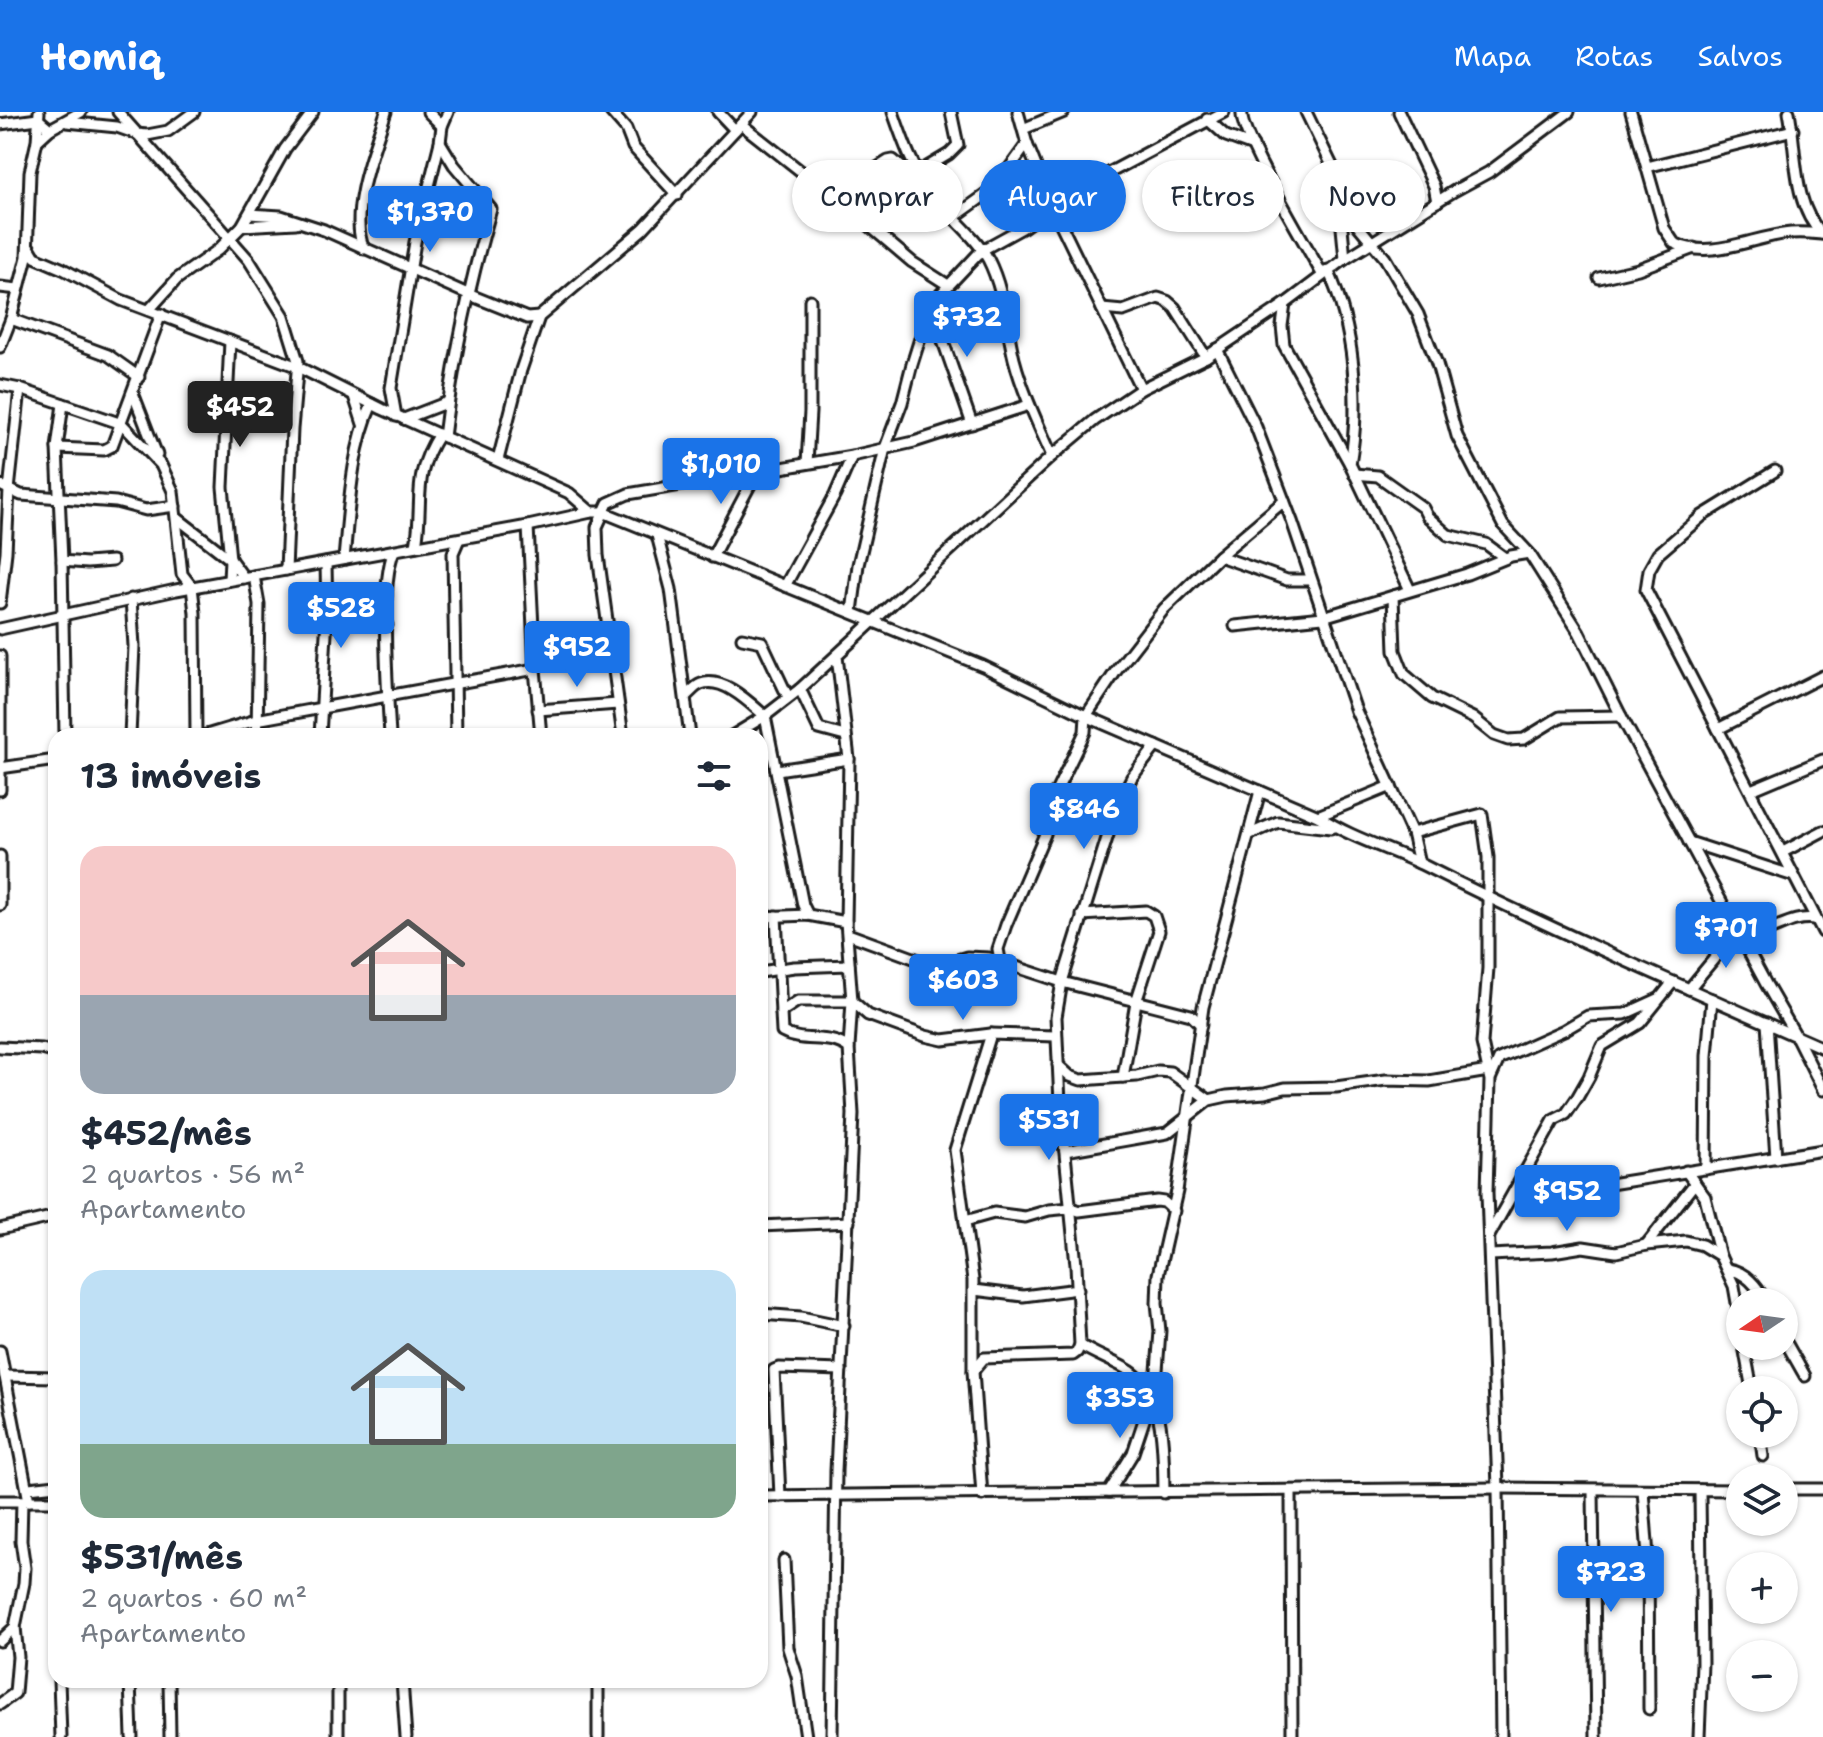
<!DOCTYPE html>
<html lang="pt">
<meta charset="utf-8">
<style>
:root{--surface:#fff;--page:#f2f2f3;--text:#1f2937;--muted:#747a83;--accent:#1a73e8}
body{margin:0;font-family:"Shantell Sans",sans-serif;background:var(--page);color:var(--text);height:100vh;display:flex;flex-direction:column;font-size:30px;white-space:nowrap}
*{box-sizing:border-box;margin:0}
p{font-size:26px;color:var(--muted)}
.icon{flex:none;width:44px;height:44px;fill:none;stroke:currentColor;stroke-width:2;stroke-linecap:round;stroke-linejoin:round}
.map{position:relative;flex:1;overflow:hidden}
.sheet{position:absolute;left:48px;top:616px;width:720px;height:960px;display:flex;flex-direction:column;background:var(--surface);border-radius:24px;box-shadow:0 2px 6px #0004}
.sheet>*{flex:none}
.top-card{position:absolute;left:792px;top:48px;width:760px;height:72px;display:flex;gap:16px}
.needle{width:52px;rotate:257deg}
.fabs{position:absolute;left:1726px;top:1176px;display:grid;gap:16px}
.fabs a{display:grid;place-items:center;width:72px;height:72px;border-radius:50%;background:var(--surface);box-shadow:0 2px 6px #0004;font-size:40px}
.price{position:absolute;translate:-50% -68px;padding:0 18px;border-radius:8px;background:var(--accent);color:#fff;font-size:26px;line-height:52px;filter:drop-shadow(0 2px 4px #0008)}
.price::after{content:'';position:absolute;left:50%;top:48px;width:24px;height:18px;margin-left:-12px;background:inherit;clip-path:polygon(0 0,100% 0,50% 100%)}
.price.on{background:#222;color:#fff}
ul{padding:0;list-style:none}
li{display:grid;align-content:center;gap:16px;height:424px;padding:0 32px}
li span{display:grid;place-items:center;height:248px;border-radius:24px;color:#555}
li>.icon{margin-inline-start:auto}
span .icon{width:144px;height:144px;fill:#fffc;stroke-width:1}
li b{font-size:34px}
h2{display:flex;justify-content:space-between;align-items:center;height:96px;padding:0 32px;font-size:34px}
.chip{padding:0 28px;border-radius:36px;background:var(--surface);box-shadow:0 2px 6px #0004;font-size:28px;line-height:72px}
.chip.on{background:var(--accent);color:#fff}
header{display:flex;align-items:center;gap:48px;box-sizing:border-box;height:112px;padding:0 40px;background:var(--accent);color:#fff}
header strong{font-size:38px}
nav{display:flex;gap:44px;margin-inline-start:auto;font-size:28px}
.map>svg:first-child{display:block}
</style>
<header>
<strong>Homiq</strong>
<nav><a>Mapa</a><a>Rotas</a><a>Salvos</a></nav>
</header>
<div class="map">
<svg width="1823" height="1625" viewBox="0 0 1823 1625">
<rect width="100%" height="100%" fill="#fff"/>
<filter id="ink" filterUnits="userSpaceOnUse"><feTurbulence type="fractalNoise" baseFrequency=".0125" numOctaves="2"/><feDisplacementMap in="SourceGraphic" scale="16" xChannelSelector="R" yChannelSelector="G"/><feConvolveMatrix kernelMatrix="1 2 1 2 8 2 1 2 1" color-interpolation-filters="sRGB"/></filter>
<g filter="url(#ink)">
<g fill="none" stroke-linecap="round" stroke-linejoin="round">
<defs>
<g id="minor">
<path d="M118 0 249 148 284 204 298 249 292 317 286 458"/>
<path d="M428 0 442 14"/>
<path d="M611 0 626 17 633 35 677 83"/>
<path d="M718 0 735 18"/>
<path d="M893 0C903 29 913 58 932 82 949 104 975 123 988 147 1004 178 1006 214 1014 247 1023 281 1038 312 1052 344"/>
<path d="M1018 0 1027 32 1052 94 1141 277"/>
<path d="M1242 0C1238 21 1308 136 1322 162"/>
<path d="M1306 0 1337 64 1345 147"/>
<path d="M1399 0 1434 74 1437 90"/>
<path d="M1631 0 1664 116 1674 131C1712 149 1753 124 1791 121 1801 120 1812 121 1822 122"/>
<path d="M1789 0C1797 39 1792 92 1822 122"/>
<path d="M1207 7 1226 24 1253 34"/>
<path d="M67 10 117 15 137 22 147 23 168 19 194 0"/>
<path d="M0 12 38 7 50 17"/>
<path d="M741 12 859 105 912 150 948 173"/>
<path d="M1023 17 1064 0"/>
<path d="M37 29 50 17 81 0"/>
<path d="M440 30 454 53 491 97C470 170 453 249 444 325"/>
<path d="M1647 55 1793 18"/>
<path d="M839 89 858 68 888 49 893 48 912 64 949 42 958 33 951 0"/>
<path d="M1341 93 1385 146 1418 202 1437 252 1457 324 1503 413 1529 441 1579 520 1621 604 1766 872 1796 924 1823 978"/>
<path d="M249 102 281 104 324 118 470 183 527 206 539 205"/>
<path d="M953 106 995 76 1027 32"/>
<path d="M242 114 296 111"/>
<path d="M29 135 35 145 63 157 121 188 298 255 382 297 569 381 591 400"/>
<path d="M364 137C348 102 374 36 386 0"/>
<path d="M1328 158C1354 215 1361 290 1350 352"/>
<path d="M1599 166 1638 157 1694 136"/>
<path d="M0 175 18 177"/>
<path d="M1285 192 1282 214 1284 233 1350 352 1410 478"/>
<path d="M1102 197 1123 199 1158 186 1167 189 1175 196 1206 245"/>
<path d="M149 198 177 167 218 138 242 114 285 37 313 0"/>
<path d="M929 198 943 229 972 312"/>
<path d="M11 207 108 243 139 265"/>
<path d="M0 235 11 207 27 145 30 60 37 29 39 0"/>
<path d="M1217 237 1256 315 1292 409 1356 599 1412 721 1419 751"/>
<path d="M0 273 20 277 122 312 161 353 173 379 182 462 192 475 195 501 196 624"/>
<path d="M133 281 157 343"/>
<path d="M354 284 363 312"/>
<path d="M63 292 57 336 62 449 87 451 112 449"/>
<path d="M396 304 391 276 415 130 440 30 442 14 448 0"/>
<path d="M404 307 448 290"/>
<path d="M57 336 104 338 112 334 161 202"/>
<path d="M498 348 521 258 539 205 643 117 752 0"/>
<path d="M807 351 810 300V188"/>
<path d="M1775 359 1702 404 1658 442 1649 458 1646 478 1823 820"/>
<path d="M1354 362 1378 364 1423 396 1427 404 1448 423 1486 432 1505 446"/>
<path d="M0 373 21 383 116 390 146 398 175 394"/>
<path d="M177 406 230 447 244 466"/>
<path d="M528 414 535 557 541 624"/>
<path d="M657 423 671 477 690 624"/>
<path d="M416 434C424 389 411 365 439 322"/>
<path d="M1219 444 1287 468H1311"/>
<path d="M712 445 758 358"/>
<path d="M344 447C349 396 351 338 372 292"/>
<path d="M62 449 65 624"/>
<path d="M254 464 259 492 257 624"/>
<path d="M229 468 230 447 223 375 230 229"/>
<path d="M785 474 835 383 852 344"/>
<path d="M1393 484 1395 539 1404 562 1432 586 1473 606 1494 623 1508 628 1524 627 1560 605 1621 604"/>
<path d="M0 491 6 440 9 378 20 277"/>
<path d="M852 500 858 453 885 336 902 291 912 252 929 198 936 187 982 138 1022 116 1073 80 1224 0"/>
<path d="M327 505 387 513"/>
<path d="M1235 514 1323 505 1467 462 1511 444 1529 441"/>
<path d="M0 517 176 478 528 414 591 400H603L983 554 1086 604 1318 704C1351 726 1388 736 1423 753 1554 819 1689 877 1823 936"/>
<path d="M742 526 762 530 788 585"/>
<path d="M0 544V678"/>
<path d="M800 577 819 617 845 624"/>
<path d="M686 584C691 580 695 574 701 572 723 564 750 591 765 604L803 793 808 803"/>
<path d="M538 598 618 592"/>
<path d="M1718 617 1823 564"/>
<path d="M130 624 134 534 131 487"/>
<path d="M203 624 256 608 535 557"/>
<path d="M320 624 327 505 326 451"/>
<path d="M390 624C388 584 379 472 394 439"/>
<path d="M456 624 453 441 459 427"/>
<path d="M623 624 598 443 597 415 608 391 628 382 852 344 914 330 1029 293"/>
<path d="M732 624 765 604 800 577 1052 344 1095 308 1141 277 1206 245 1285 192 1345 147 1454 79 1489 60 1569 0"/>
<path d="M0 656 56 648"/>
<path d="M777 658 849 647"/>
<path d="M1751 678 1823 648"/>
<path d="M1318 704 1391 674"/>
<path d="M1412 721 1482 702 1488 745V856L1482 931 1490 968 1487 1081 1498 1376 1501 1625"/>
<path d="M1250 722 1278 710 1331 716"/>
<path d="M1689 730 1794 764"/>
<path d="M1783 740 1823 719"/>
<path d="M0 744V793"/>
<path d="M1082 803 1146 799 1154 804 1159 819 1136 890 1123 965"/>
<path d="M776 804 782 920C803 932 828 921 849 936"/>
<path d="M760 805 808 803 846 810"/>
<path d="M848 822 927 851 940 853 967 845 989 846 1062 870 1191 903 1201 913"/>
<path d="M1742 826C1756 818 1762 821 1774 816 1789 810 1799 805 1815 807"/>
<path d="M1000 848 998 837 1006 813 1045 722 1055 682 1085 620 1086 604 1116 559 1164 497 1219 444 1284 389"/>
<path d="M760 860 794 855 849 853"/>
<path d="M1689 877 1737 819"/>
<path d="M781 900 798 889H852L868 903 925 924 943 928 991 922 1055 924"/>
<path d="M1767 911 1776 1046"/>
<path d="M0 935 42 937 56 941"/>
<path d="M1058 953 1070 964 1081 968 1137 964 1158 959 1170 960 1209 988"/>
<path d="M1491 965 1499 947 1564 918 1588 904 1625 902 1658 887"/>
<path d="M1065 1039 1167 1021 1209 988 1227 984 1265 981 1285 976 1336 975 1386 968 1429 969 1488 959"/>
<path d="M1706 1057 1707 944 1712 887"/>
<path d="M1686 1059 1705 1085 1720 1144 1734 1174 1740 1208"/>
<path d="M1512 1085 1529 1080 1585 1076 1823 1038"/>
<path d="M965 1109 994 1101 1025 1105 1049 1098 1071 1096 1079 1099 1157 1089 1164 1090 1174 1099"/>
<path d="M760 1114 849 1110"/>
<path d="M0 1117 56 1104"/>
<path d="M1490 1122 1554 1008 1566 1002 1577 986 1589 965 1602 934 1640 911 1673 870"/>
<path d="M1646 1133 1695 1071"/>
<path d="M1491 1143 1552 1140 1583 1135 1616 1140 1646 1133 1686 1129 1702 1133 1720 1144"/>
<path d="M1728 1157C1746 1160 1757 1174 1766 1190"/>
<path d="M974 1178 1023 1184 1078 1177"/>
<path d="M760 1202 801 1205 844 1214"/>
<path d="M1784 1227 1805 1264"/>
<path d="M1080 1233C1096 1243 1114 1249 1130 1259 1167 1284 1163 1342 1164 1381"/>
<path d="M1744 1234 1752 1278"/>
<path d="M0 1239 29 1389"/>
<path d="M973 1259 984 1246 1073 1243 1077 1240 1080 1233 1076 1153 1060 991 1056 905 1062 870 1117 694 1132 665 1156 634"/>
<path d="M5 1264 56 1265"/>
<path d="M1760 1322 1763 1344"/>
<path d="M29 1376 56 1373"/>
<path d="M1784 1377H1823"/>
<path d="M1593 1378 1596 1625"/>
<path d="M1643 1378 1648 1444 1649 1597"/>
<path d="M1291 1379 1292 1625"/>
<path d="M1109 1380 1133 1341 1156 1272 1160 1219 1157 1191 1158 1163 1177 1079 1203 895 1260 679"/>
<path d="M982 1383 973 1259V1168L955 1038 991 922"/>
<path d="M760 1384 1498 1376 1740 1378"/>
<path d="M780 1384 774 1258 779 1256 841 1258"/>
<path d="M0 1389H56"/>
<path d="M784 1448 788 1536 797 1564 806 1625"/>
<path d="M0 1529 15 1515 24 1471 25 1456 21 1429 22 1389"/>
<path d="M59 1568 61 1625"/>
<path d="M130 1568 132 1625"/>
<path d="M169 1568 170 1625"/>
<path d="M402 1568 406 1625"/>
<path d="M338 1577V1625"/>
<path d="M0 1592 15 1581 18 1545 15 1515"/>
<path d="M598 1625V1568"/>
<path d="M832 1625 836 1359 853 1002 849 936 852 889 846 810 849 647 837 544"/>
<path d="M1699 1625 1702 1551 1700 1378"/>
</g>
</defs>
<use href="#minor" stroke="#1c1c1c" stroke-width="15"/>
<use href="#minor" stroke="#fff" stroke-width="9"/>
</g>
</g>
</svg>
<div class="fabs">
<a><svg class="needle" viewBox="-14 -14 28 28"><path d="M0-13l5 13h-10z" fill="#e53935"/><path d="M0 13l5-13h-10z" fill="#747a83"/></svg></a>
<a><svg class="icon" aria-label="locate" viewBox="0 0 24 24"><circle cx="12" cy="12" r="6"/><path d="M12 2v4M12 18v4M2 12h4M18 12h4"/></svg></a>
<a><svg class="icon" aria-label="layers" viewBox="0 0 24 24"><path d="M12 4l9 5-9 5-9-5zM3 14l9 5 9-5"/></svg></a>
<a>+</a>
<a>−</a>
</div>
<b class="price" style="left:430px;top:142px">$1,370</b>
<b class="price" style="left:967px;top:247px">$732</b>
<b class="price on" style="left:240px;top:337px">$452</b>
<b class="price" style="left:721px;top:394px">$1,010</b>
<b class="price" style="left:341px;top:538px">$528</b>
<b class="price" style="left:577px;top:577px">$952</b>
<b class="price" style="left:1084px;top:739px">$846</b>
<b class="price" style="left:1726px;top:858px">$701</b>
<b class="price" style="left:963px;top:910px">$603</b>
<b class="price" style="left:1049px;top:1050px">$531</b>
<b class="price" style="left:1567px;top:1121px">$952</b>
<b class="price" style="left:1120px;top:1328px">$353</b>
<b class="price" style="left:1611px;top:1502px">$723</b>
<div class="top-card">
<a class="chip">Comprar</a>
<a class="chip on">Alugar</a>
<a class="chip">Filtros</a>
<a class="chip">Novo</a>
</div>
<section class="sheet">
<h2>13 imóveis<svg class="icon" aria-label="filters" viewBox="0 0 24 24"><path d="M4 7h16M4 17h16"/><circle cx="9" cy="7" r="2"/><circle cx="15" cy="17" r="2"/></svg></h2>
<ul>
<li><span style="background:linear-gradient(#f6c9c9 60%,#9aa5b1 0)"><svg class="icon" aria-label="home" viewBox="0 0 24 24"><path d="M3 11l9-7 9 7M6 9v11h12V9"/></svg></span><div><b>$452/mês</b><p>2 quartos · 56 m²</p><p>Apartamento</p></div></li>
<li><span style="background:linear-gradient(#bfe0f5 70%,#7fa58c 0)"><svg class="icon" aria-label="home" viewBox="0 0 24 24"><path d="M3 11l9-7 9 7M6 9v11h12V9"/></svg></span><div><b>$531/mês</b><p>2 quartos · 60 m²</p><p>Apartamento</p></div></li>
</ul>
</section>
</div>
